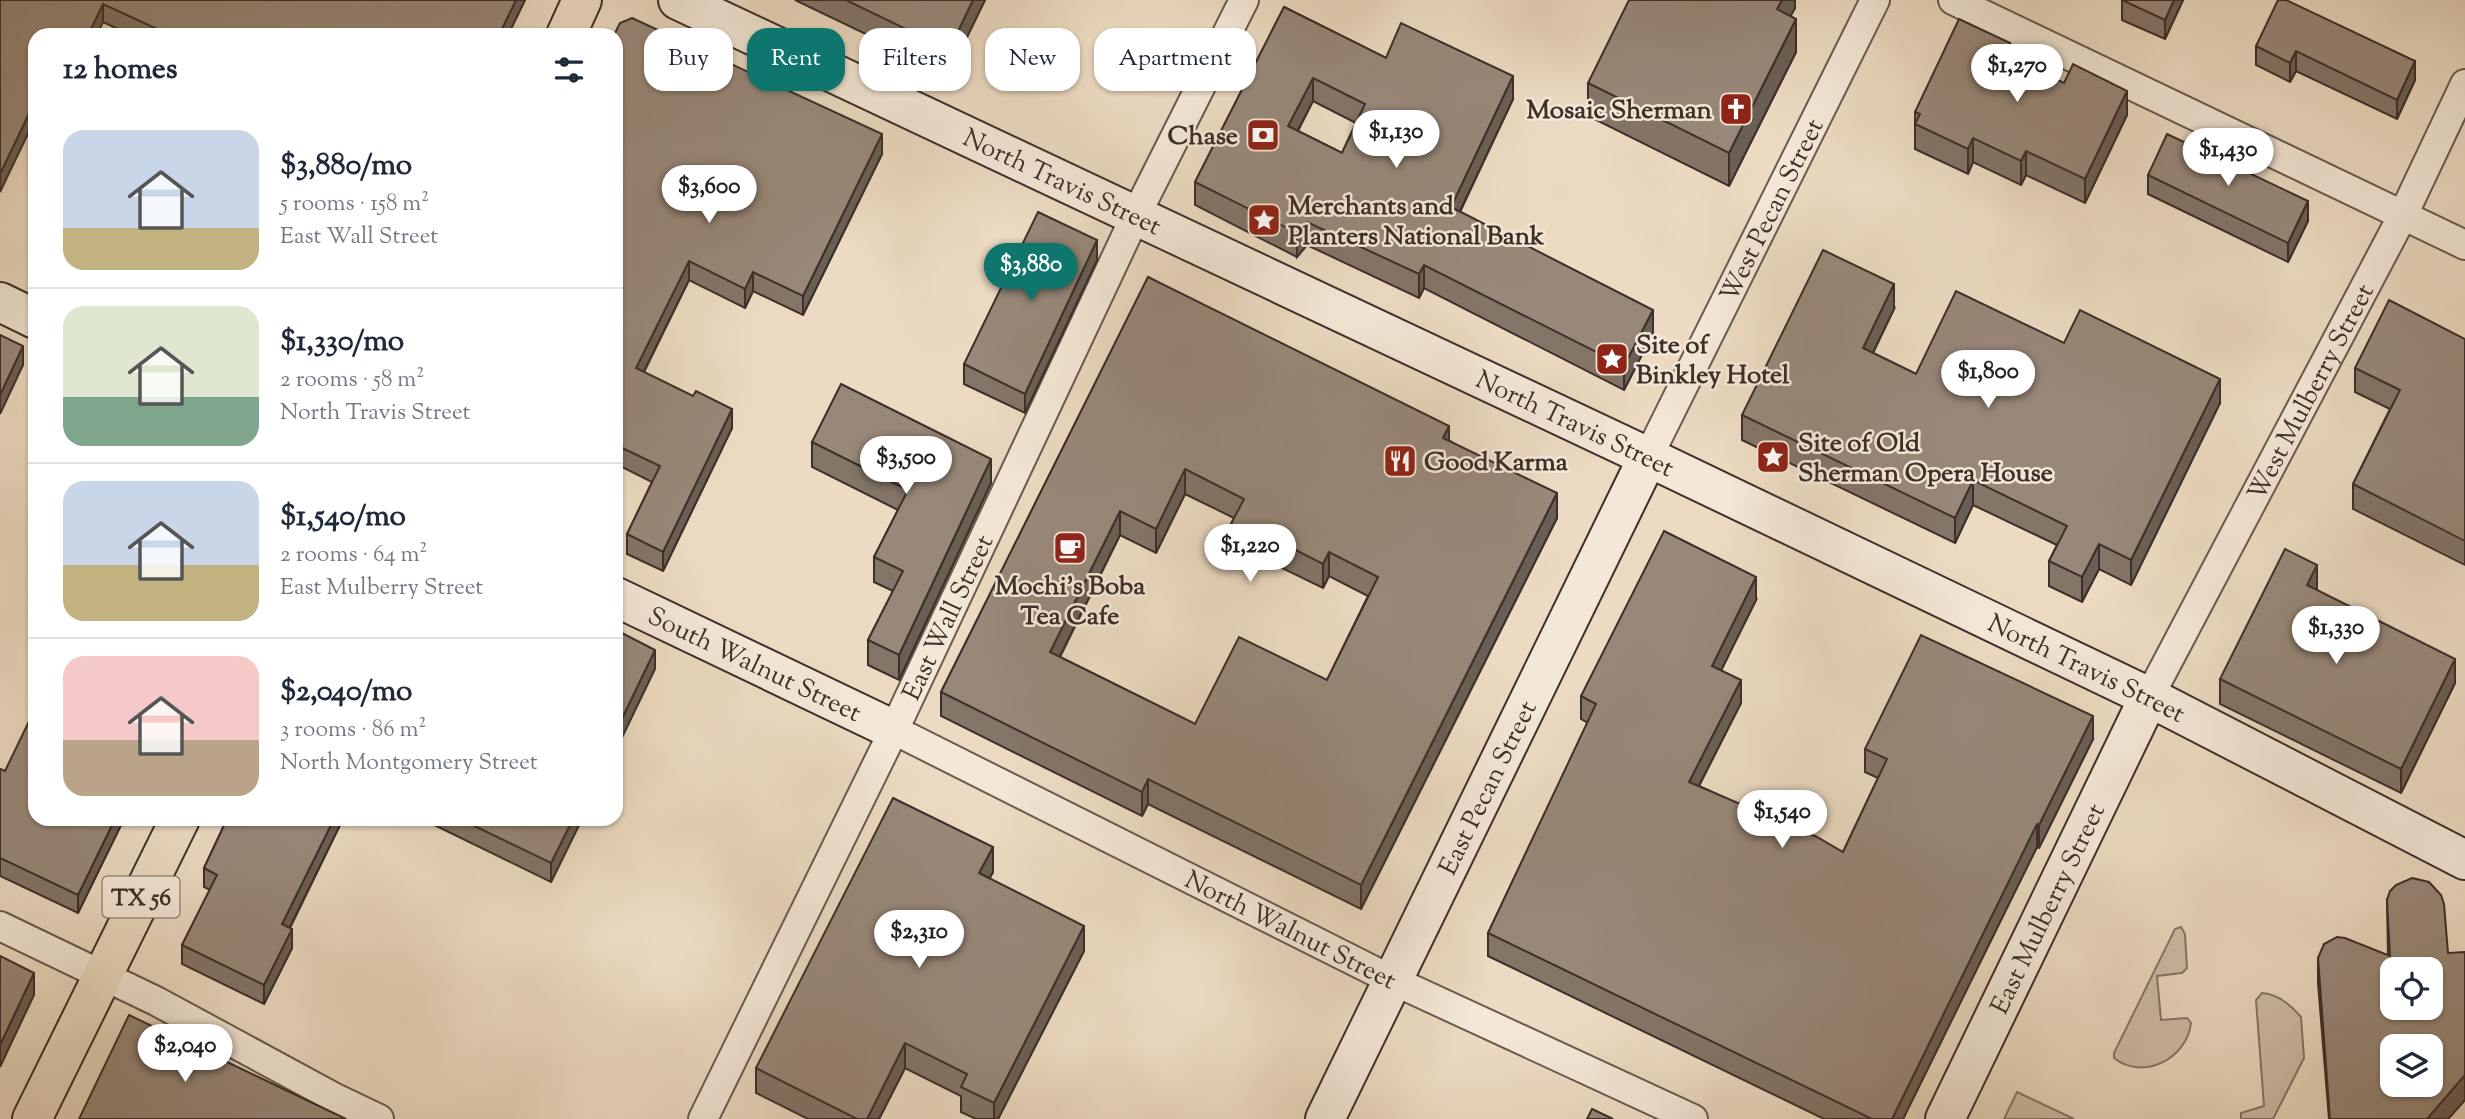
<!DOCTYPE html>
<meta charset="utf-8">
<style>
:root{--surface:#fff;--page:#f6f6f7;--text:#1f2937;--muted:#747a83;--line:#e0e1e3;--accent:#0f766e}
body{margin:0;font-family:"Sorts Mill Goudy",serif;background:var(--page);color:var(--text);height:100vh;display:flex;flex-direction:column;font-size:26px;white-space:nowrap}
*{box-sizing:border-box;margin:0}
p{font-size:23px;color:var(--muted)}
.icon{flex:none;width:38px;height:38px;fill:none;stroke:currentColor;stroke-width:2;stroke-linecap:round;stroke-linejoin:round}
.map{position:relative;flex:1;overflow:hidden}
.drawer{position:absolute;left:28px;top:28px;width:595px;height:798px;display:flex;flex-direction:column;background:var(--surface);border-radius:21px;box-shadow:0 2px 5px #0004}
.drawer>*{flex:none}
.guide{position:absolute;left:644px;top:28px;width:665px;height:63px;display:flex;gap:14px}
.buttons{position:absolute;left:2380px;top:957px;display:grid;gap:14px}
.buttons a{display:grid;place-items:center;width:63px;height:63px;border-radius:14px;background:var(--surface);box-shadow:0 2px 5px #0004;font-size:35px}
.price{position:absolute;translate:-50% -60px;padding:0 16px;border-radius:24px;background:#fff;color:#222;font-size:23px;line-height:46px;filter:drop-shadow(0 2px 4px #0008)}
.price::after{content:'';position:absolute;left:50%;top:42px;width:21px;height:16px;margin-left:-10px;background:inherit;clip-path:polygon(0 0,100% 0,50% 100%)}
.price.on{background:var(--accent);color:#fff}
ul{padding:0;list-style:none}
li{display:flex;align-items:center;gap:21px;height:175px;padding:0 35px}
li+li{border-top:2px solid var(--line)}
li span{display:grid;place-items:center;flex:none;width:196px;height:140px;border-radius:21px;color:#555}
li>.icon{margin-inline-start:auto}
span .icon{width:84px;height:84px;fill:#fffc;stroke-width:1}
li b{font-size:30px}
h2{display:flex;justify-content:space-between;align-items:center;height:84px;padding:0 35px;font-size:30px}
.pill{padding:0 24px;border-radius:21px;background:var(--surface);box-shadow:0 2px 5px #0004;font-size:24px;line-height:63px}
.pill.on{background:var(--accent);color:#fff}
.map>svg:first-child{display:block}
</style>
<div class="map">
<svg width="2465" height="1119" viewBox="0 0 2465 1119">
<rect width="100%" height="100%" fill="#ecdbc2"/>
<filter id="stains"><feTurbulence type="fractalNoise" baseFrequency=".00286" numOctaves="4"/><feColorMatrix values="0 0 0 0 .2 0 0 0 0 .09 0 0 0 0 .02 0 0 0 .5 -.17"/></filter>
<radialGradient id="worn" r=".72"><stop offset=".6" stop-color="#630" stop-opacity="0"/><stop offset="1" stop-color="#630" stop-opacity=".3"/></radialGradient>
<g fill="#cebea8" stroke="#867668" stroke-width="2">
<path d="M2181 927 2185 934 2187 968 2182 973 2157 976 2161 1020 2187 1018 2191 1023C2187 1059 2143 1081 2114 1058V1053L2175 929Z"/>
<path d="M2262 993C2278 994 2291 1005 2301 1017L2304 1058 2273 1119H2241V1113L2264 1106 2256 1000Z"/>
<path d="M2017 1092 2074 1119H2004Z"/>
</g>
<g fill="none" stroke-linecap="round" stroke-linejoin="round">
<defs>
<g id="street">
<path d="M1953 0 2465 245"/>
<path id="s1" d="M1648 457 1875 0"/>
<path id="s2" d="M2149 697 2403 215 2465 84"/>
<path id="s3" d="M894 730 1392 980 1693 1119"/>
<path d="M0 926 156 1001 337 1099 379 1119"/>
<path id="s4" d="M703 1119 894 730 1136 215 1244 0"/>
</g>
<g id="secondary">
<path id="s5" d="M678 0 1648 457 2149 697 2465 860"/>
<path d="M0 302 35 319"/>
<path id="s6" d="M616 597 894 730"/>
<path id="s7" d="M1325 1119 1648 457"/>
<path id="s8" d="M1945 1119 2149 697"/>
</g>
<g id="primary">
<path d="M566 35 582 0"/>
<path d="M32 1119 180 819"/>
</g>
</defs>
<use href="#street" stroke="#695a4f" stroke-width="32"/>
<use href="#secondary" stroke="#3d2f29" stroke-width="42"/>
<use href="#primary" stroke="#3d2f29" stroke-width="42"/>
<use href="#street" stroke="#f3e8d7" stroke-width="28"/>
<use href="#secondary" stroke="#f3e8d7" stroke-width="38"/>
<use href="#primary" stroke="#ecdbc2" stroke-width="38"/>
</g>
<g fill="#837568" stroke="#3d2f29" stroke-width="2" fill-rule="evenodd">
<path d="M0 0H525L508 35H131L103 22 35 35Z"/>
<path d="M795 0H985L949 74Z"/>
<path d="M1795 0V8L1790 16 1796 52 1729 186 1588 116V83Z"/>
<path d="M2122 0H2183L2165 39 2122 20Z"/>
<path d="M1284 7 1386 58 1513 99 1460 212 1653 333 1624 390 1424 288 1419 298 1307 245 1297 257 1195 205V182ZM1313 101 1356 123 1342 153 1298 131Z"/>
<path d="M616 35 882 154 803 315 753 291 745 308 689 280 644 372 732 428 663 571 627 554V534L652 482 616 464Z"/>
<path d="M2256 46 2415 61V80L2397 119 2296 71 2290 82 2256 65Z"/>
<path d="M2010 57 2127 115 2085 203 2026 175 2021 185 1973 162 1968 174 1915 149V112Z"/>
<path d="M2148 175 2308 221 2288 262 2148 194Z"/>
<path d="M35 234V263L31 261V242Z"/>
<path d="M1097 260 1025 413 964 384V364Z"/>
<path d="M1148 277 1449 440 1557 518 1361 909 1148 804 1142 816 941 716V692ZM1185 494 1234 518 1231 524V549L1272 569 1274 564 1323 588 1329 576 1368 596 1327 680 1195 724 1060 657 1120 535 1156 553Z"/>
<path d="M1894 309 1873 353 1916 374 2064 343 2220 403 2131 585 2099 569 2082 602 2049 586V561L2057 545 1973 505 1955 543 1742 440V415Z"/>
<path d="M2465 339V565L2353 509V484L2390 409 2355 392V368Z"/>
<path d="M812 442 991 483 899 680 868 665V640L893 591 874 582V557L898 510 812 467Z"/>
<path d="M2317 590 2455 683 2401 793 2220 704V679Z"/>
<path d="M1756 600 1721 670 1741 703 1699 786 1843 852 1878 778 1865 772V749L2093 739 2039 848 2037 847 1903 1119H1824L1488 956V933L1588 723 1581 719V696Z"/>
<path d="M0 769 124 819 78 913 0 876Z"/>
<path d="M227 819H343L290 928 292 948 264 1004 182 964V945L210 890 204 887V868Z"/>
<path d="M422 819H582L551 882Z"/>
<path d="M993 872 989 879 1084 951 998 1119H976L961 1112V1096L905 1068 879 1119H808L756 1093V1068Z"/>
<path d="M2387 900 2448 953 2465 1100 2448 1119H2329L2318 983V958L2388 956Z"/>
</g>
<g fill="#6a5f55" stroke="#3d2f29" stroke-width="2">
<path d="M516 0H525L508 35H499Z"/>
<path d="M973 0H985L949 74V50Z"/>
<path d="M1782 0H1795V8L1777 42V9Z"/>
<path d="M2174 0H2183L2165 39V20Z"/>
<path d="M103 4V22L97 35H88Z"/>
<path d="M1796 19V52L1729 186V153Z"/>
<path d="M2010 43V67L2004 55Z"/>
<path d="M2296 51V71L2290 82V63Z"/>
<path d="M2415 61V80L2397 119V100Z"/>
<path d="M1513 76V99L1451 230V207Z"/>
<path d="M1313 78V101L1288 149V126Z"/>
<path d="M2127 91V115L2085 203V179Z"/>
<path d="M35 101V119L0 192V174Z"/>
<path d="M882 134V154L803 315V296Z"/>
<path d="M1973 138V162L1968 174V149Z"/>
<path d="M2026 151V175L2021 185V161Z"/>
<path d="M2308 201V221L2288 262V243Z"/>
<path d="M1307 222V245L1297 257V233Z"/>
<path d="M1097 240V260L1025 413V394Z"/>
<path d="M689 261V280L636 387V368Z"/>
<path d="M1424 265V288L1419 298V274Z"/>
<path d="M753 272V291L745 308V289Z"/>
<path d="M1894 284V309L1863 373V348Z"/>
<path d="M1653 310V333L1624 390V366Z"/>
<path d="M23 346V365L0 414V395Z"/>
<path d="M2220 379V403L2131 585V560Z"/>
<path d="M732 409V428L663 571V552Z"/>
<path d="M1449 426V451L1443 438Z"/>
<path d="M991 459V483L899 680V655Z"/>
<path d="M1185 469V494L1156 553V529Z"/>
<path d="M1973 480V505L1955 543V518Z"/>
<path d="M1557 493V518L1361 909V885Z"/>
<path d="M1120 511V535L1050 676V652Z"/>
<path d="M1274 539V564L1272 569V545Z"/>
<path d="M2099 544V569L2082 602V577Z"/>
<path d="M1329 552V576L1323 588V564Z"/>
<path d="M2317 565V590L2307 585Z"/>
<path d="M1756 577V600L1712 689V666Z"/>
<path d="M655 650V669L616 750V731Z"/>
<path d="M2455 659V683L2401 793V769Z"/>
<path d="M1741 680V703L1689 805V782Z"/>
<path d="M2093 716V739L2039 848V825Z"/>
<path d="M1148 779V804L1142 816V792Z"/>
<path d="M115 819H124L78 913V895Z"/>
<path d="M334 819H343L282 943V924Z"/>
<path d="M573 819H582L551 882V863Z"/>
<path d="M2037 824V847L1903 1119H1892Z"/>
<path d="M993 847V872L979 898V873Z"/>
<path d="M1084 926V951L998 1119H994V1103Z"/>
<path d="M292 929V948L264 1004V985Z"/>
<path d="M34 973V995L0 1067V1045Z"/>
<path d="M905 1043V1068L879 1119H867Z"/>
<path d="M2465 1075V1100L2448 1119H2427Z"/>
</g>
<g fill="#988879" stroke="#3d2f29" stroke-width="2" fill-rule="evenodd">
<path d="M0 0H516L499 35H170L103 4 88 35H35V101L0 174Z"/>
<path d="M846 0H973L949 50Z"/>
<path d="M1629 0H1782L1777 9 1796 19 1729 153 1588 83Z"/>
<path d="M2122 0H2174L2165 20Z"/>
<path d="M2278 0H2286L2415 61 2397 100 2296 51 2290 63 2256 46Z"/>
<path d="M1284 7 1386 58 1401 23 1513 76 1451 207 1653 310 1624 366 1424 265 1419 274 1307 222 1297 233 1195 182ZM1313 78 1365 104 1342 153 1288 126Z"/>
<path d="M632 18 882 134 803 296 753 272 745 289 689 261 636 368 693 396 696 391 732 409 663 552 627 534 660 466 616 445V35H614L620 23Z"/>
<path d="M1959 19 2010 43 2004 55 2064 83 2073 64 2127 91 2085 179 2026 151 2021 161 1973 138 1968 149 1915 124 1920 114 1915 112Z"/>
<path d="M2167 134 2308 201 2288 243 2148 175Z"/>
<path d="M1038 212 1097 240 1025 394 964 364Z"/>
<path d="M35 234V244L31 242Z"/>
<path d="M1823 250 1894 284 1863 348 1916 374 1956 291 2064 343 2080 310 2220 379 2131 560 2099 544 2082 577 2049 561 2067 526 1973 480 1955 518 1742 415Z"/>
<path d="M1148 277 1449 426 1443 438 1557 493 1361 885 1148 779 1142 792 941 692ZM1185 469 1244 499 1231 524 1272 545 1274 539 1323 564 1329 552 1378 577 1327 680 1239 637 1195 724 1050 652 1120 511 1156 529Z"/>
<path d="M2389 300 2465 339V541L2353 484 2400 390 2355 368Z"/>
<path d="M0 335 23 346 0 395Z"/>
<path d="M841 384 991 459 899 655 868 640 903 571 874 557 908 490 812 442Z"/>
<path d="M1664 531 1756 577 1712 666 1741 680 1689 782 1817 837 1843 852 1887 759 1865 749 1921 635 2093 716 2039 825 2037 824 1892 1119H1872L1488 933 1596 704 1581 696Z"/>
<path d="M2285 549 2317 565 2307 585 2455 659 2401 769 2220 679Z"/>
<path d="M616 630 655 650 616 731Z"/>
<path d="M35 709V819H115L78 895 0 858V769L5 771Z"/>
<path d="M893 798 993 847 979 873 1084 926 994 1103 961 1087 967 1074 905 1043 867 1119H857L756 1068Z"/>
<path d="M227 819H334L282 924 292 929 264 985 182 945 217 875 204 868Z"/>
<path d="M460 819H573L551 863Z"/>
<path d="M2412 878 2429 882 2441 895 2444 904 2448 953 2465 952V1075L2427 1119H2330L2318 958 2324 944 2337 937 2345 938 2390 956 2387 900 2390 891 2396 885ZM2392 970H2431V1008H2392ZM2392 1046H2431V1085H2392Z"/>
<path d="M0 956 34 973 0 1045Z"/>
<path d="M129 1015 346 1119H79Z"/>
<path d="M1592 1109 1613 1119H1587Z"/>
</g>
<defs>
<symbol id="church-square" viewBox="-11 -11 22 22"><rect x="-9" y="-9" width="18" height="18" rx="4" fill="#8f2418" stroke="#f3e8d7"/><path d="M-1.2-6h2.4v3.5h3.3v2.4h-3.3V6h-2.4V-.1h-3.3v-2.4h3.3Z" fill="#fff"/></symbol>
<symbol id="bank-square" viewBox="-11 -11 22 22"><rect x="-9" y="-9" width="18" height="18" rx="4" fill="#8f2418" stroke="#f3e8d7"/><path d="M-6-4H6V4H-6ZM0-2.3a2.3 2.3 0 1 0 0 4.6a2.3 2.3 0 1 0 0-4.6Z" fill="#fff"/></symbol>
<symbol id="sight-square" viewBox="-11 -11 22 22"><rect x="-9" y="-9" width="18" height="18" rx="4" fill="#8f2418" stroke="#f3e8d7"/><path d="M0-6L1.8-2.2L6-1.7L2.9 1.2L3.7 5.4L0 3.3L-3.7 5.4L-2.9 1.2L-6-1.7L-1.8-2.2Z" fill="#fff"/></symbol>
<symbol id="restaurant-square" viewBox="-11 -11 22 22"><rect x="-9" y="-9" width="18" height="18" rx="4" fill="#8f2418" stroke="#f3e8d7"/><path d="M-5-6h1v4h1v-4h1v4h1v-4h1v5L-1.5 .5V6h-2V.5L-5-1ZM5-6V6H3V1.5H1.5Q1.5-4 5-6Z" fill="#fff"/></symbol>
<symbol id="cafe-square" viewBox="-11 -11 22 22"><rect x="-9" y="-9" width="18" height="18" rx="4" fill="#8f2418" stroke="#f3e8d7"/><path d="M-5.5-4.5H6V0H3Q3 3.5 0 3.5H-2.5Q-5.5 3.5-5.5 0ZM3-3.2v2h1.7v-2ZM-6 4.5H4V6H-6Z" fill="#fff"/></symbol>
</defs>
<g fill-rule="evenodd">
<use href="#church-square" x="1717" y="90" width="38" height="38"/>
<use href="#bank-square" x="1244" y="116" width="38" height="38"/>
<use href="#sight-square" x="1245" y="201" width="38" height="38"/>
<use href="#sight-square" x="1593" y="340" width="38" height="38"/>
<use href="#sight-square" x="1754" y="438" width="38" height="38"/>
<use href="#restaurant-square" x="1381" y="442" width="38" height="38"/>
<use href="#cafe-square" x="1051" y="529" width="38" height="38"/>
</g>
<g text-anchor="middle" stroke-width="5" stroke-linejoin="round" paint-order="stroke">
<rect fill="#f3e8d7" stroke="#74665d" stroke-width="2" x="102.5" y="876.5" width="77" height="41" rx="5"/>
<g font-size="24" font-weight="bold" fill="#3d2f29">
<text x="141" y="905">TX 56</text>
</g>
<g font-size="26" font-weight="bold" fill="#3d2f29" stroke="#f3e8d7" text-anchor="start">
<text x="1712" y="118" text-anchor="end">Mosaic Sherman</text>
<text x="1238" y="144" text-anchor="end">Chase</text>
<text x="1288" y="214">Merchants and<tspan x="1288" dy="30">Planters National Bank</tspan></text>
<text x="1636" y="353">Site of<tspan x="1636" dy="30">Binkley Hotel</tspan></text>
<text x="1798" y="451">Site of Old<tspan x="1798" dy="30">Sherman Opera House</tspan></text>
<text x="1424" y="470">Good Karma</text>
<text x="1070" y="594" text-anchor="middle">Mochi’s Boba<tspan x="1070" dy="30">Tea Cafe</tspan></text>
</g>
<g font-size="26" fill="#3d2f29" stroke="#f3e8d7">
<text dy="9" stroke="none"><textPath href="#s5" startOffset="425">North Travis Street</textPath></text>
<text dy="9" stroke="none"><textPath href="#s1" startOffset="276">West Pecan Street</textPath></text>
<text dy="9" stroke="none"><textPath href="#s2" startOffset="345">West Mulberry Street</textPath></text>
<text dy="9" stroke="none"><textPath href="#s5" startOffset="992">North Travis Street</textPath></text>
<text dy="9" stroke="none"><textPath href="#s4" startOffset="558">East Wall Street</textPath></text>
<text dy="9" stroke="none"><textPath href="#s6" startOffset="154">South Walnut Street</textPath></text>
<text dy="9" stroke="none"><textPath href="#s5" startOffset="1559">North Travis Street</textPath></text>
<text dy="9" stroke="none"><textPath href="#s7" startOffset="369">East Pecan Street</textPath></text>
<text dy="9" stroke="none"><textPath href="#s8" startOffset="234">East Mulberry Street</textPath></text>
<text dy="9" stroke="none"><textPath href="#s3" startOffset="444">North Walnut Street</textPath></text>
</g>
</g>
<rect width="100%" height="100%" filter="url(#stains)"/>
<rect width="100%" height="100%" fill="url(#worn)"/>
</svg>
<div class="buttons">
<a><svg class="icon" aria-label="locate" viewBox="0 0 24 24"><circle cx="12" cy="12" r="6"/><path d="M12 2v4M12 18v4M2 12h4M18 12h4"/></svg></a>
<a><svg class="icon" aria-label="layers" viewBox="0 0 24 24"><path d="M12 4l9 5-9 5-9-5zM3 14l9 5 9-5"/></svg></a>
</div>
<b class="price" style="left:2017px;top:104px">$1,270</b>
<b class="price" style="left:1396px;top:170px">$1,130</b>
<b class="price" style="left:2228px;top:188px">$1,430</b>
<b class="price" style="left:709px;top:225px">$3,600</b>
<b class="price on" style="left:1031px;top:303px">$3,880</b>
<b class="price" style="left:1988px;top:410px">$1,800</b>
<b class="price" style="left:906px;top:496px">$3,500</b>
<b class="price" style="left:1250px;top:584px">$1,220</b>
<b class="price" style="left:2336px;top:666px">$1,330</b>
<b class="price" style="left:1782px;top:850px">$1,540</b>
<b class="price" style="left:919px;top:970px">$2,310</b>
<b class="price" style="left:185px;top:1084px">$2,040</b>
<div class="guide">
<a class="pill">Buy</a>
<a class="pill on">Rent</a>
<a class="pill">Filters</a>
<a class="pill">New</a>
<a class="pill">Apartment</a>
</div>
<section class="drawer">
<h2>12 homes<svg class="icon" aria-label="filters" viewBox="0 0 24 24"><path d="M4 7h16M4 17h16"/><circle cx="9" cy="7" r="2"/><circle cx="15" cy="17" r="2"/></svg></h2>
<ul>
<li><span style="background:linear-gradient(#c9d6e8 70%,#c2b280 0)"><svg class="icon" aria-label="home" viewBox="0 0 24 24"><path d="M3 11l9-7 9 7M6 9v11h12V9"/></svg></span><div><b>$3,880/mo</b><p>5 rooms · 158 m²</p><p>East Wall Street</p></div></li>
<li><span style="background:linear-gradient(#dfe7d0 65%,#7fa58c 0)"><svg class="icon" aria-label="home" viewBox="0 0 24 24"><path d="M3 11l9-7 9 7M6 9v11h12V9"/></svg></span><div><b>$1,330/mo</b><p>2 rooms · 58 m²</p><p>North Travis Street</p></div></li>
<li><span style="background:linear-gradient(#c9d6e8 60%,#c2b280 0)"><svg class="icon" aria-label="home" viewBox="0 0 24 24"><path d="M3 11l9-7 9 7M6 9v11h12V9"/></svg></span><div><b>$1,540/mo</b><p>2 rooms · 64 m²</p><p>East Mulberry Street</p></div></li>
<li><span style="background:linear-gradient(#f6c9c9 60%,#b9a48a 0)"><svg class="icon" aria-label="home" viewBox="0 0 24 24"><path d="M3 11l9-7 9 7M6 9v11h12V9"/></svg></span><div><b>$2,040/mo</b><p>3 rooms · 86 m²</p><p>North Montgomery Street</p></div></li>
</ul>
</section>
</div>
